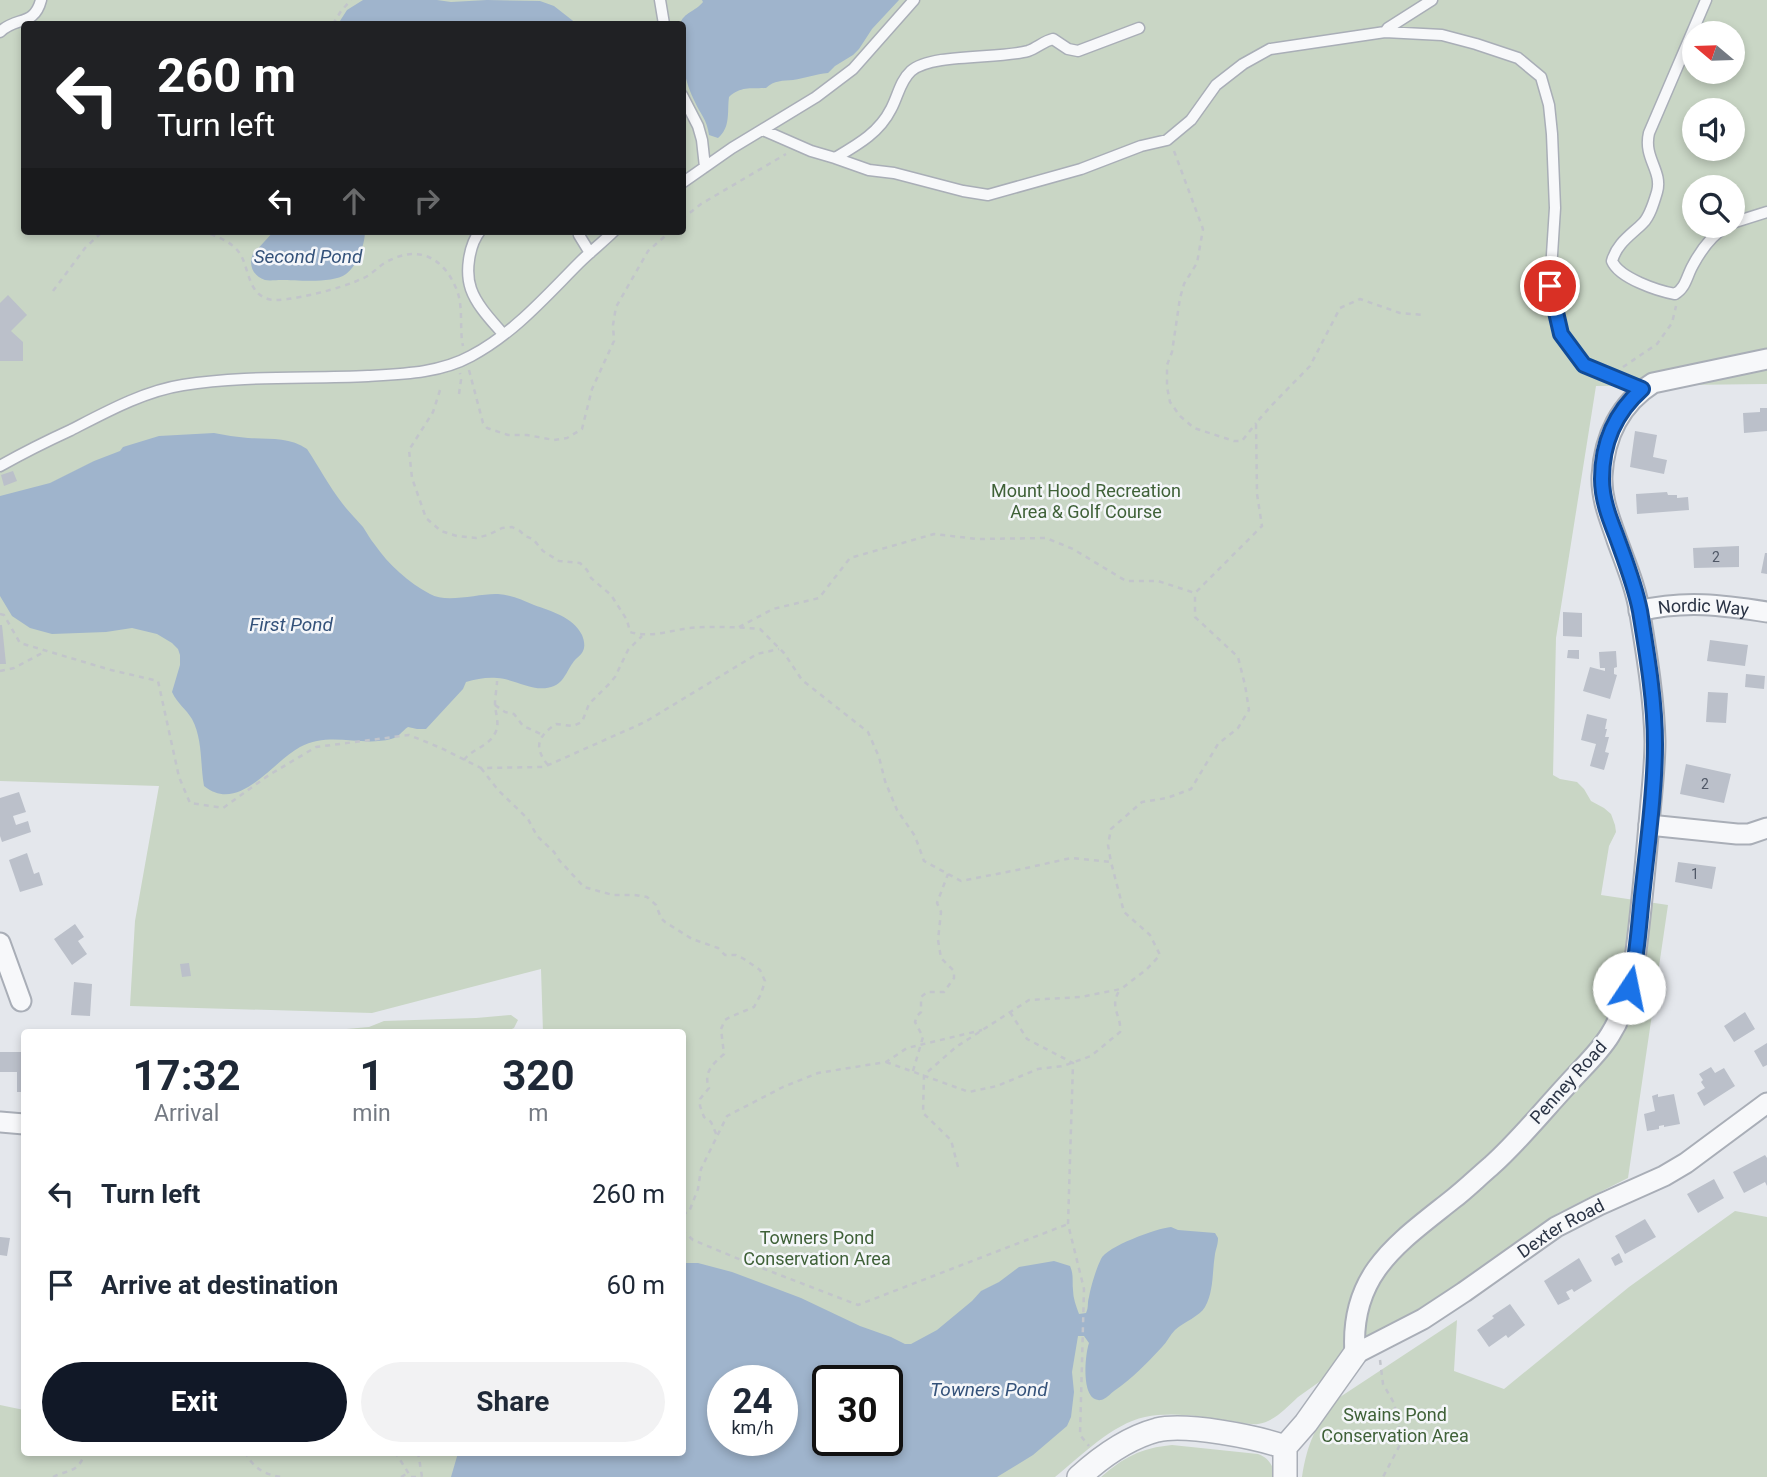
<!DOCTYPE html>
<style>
:root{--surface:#fff;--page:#f2f2f3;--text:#1f2937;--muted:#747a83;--accent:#111827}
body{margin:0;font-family:Roboto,sans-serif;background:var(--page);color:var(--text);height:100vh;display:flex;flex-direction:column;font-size:26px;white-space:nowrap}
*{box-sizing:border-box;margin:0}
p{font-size:23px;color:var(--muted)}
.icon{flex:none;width:38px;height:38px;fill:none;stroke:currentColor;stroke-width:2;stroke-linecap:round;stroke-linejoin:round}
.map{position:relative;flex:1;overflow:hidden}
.details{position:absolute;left:21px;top:1029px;width:665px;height:427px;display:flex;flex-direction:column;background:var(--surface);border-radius:7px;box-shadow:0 4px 10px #0003}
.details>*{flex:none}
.guide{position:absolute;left:21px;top:21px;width:665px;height:214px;border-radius:7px;box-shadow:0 4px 10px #0003;background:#202124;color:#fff;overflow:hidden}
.needle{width:46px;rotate:289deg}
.buttons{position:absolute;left:1682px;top:21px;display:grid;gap:14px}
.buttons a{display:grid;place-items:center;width:63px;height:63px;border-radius:50%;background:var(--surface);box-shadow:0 4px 10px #0003;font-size:35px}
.speed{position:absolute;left:707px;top:1365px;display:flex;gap:14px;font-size:35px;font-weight:700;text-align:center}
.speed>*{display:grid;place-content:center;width:91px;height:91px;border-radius:50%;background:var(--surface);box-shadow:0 4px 10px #0003;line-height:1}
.speed small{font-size:18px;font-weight:400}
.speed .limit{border:4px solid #111;border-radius:10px;background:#fff;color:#111}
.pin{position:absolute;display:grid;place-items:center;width:60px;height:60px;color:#fff;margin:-30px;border:4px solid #fff;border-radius:50%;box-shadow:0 2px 7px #0007}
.me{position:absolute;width:77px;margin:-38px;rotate:11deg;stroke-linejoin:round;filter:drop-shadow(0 0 5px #0008)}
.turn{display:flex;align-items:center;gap:24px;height:147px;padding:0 21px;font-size:32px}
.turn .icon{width:91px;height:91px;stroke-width:2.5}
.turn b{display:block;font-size:49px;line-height:60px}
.lanes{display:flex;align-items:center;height:66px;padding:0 21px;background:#0003;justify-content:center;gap:35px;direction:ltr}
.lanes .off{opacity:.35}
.eta{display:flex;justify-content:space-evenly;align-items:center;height:119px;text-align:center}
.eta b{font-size:42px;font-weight:700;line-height:49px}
.action{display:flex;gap:14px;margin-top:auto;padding:14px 21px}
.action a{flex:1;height:80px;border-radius:42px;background:var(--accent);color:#fff;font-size:28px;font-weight:700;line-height:80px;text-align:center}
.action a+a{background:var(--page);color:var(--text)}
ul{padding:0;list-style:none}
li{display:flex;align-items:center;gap:21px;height:91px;padding:0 21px}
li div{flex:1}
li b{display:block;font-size:26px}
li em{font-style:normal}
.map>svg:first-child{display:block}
.green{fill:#c9d6c5;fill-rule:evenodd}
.water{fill:#9fb4cc;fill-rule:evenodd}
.building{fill:#bbc0ca}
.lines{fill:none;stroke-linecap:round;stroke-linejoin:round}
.service-casing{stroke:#a9aeb7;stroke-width:13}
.minor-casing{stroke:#a9aeb7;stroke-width:23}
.tertiary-casing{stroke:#a9aeb7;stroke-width:26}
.path{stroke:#c2c5cb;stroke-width:2.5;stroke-dasharray:5 5;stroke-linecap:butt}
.service{stroke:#f7f8fa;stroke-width:10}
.minor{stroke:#f7f8fa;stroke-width:19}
.tertiary{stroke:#f7f8fa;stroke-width:23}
.route-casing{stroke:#114b97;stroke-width:18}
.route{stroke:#1a73e8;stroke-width:12}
.labels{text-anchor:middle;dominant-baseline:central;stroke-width:5;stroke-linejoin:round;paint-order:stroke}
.number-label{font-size:14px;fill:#4f5766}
.park-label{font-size:18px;fill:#3f6138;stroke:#f4f6f9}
.street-label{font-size:18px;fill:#2b3445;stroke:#f4f6f9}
.water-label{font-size:19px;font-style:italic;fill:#34527a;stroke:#f4f6f9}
</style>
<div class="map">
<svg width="1767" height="1477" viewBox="0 0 1767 1477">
<rect width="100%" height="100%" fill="#e4e7ec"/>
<path class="green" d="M 0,0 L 1767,0 L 1767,384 L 1596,386 L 1556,638 L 1553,775 L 1560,779 L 1577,782 L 1584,789 L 1591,801 L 1604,808 L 1611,814 L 1615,825 L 1616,832 L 1609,846 L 1601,895 L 1668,905 L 1628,1178 L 1558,1213 L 1298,1397 C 1287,1407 1274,1422 1258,1424 C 1250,1425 1239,1422 1231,1421 C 1203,1417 1173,1411 1145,1417 C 1112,1424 1081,1456 1055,1477 L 0,1477 L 0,1405 L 24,1410 L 24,1452 L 682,1452 L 682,1032 L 543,1032 L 541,969 L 372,1013 L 130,1006 L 135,921 L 159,786 L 0,781 ZM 24,24 L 682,24 L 682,231 L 24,231 ZM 1694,33 L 1732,33 L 1732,72 L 1694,72 ZM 1694,110 L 1732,110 L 1732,149 L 1694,149 ZM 1694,187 L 1732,187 L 1732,226 L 1694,226 ZM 723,1381 L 782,1381 L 782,1440 L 723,1440 ZM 828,1381 L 887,1381 L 887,1440 L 828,1440 Z
M 511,1015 L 518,1020 L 514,1028 L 505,1032 L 313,1032 L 369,1027 L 384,1021 L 476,1018 Z
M 1735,1211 L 1767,1217 L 1767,1477 L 1302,1477 C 1307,1444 1316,1424 1337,1399 L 1457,1320 L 1454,1371 L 1504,1389 L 1629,1287 Z
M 1172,1445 L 1258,1454 C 1269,1458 1274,1466 1274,1477 L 1101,1477 C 1124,1457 1141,1448 1172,1445 Z"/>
<path class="water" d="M 363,0 L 437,0 L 451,2 L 487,0 L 540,1 L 554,6 L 577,24 L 338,24 L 347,10 Z
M 702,0 L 899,0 L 872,29 L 859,49 L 853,55 L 835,66 L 828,73 C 816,74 805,78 793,80 C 783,81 774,80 766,88 C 751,89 741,86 729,97 C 727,112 731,127 718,138 L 709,135 C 707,119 700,114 694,100 C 681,72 682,54 682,24 L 680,24 C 684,12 695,12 703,2 Z
M 274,231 L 365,231 C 365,245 357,266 346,274 C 332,284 298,280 281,280 C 277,280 269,281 265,280 C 253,276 248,265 253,254 Z
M 214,433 C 225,435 236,437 248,438 C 268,439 290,437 307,449 C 319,467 329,486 342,503 C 348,511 356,519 363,527 C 367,533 370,539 375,545 C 388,564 409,583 430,594 C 447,604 479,593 498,594 C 511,595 522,600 534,605 C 551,611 573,617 582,635 C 586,645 585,652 577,658 C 568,666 566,681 554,686 C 535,694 516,679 497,678 C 487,677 476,679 466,682 L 463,689 L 426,729 L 417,729 L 408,727 C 402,731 398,738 391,739 C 360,747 331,731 300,747 C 271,763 239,814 204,786 C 200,764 203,740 192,719 C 186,709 177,703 172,692 L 180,665 L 180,655 L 178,649 L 172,643 L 157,634 L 132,628 L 106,632 L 52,634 L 30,628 L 12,616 L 0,596 L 0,496 L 50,483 L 94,461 L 120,451 L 123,447 L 159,436 Z
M 1171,1227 L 1178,1230 L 1215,1233 L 1218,1238 C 1218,1245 1216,1248 1215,1254 C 1212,1272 1214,1291 1205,1307 C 1200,1316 1184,1322 1175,1330 C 1170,1335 1167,1342 1162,1347 C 1147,1363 1132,1379 1114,1391 C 1110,1394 1106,1399 1101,1400 C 1080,1403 1085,1354 1089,1343 L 1084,1336 L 1078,1336 L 1072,1372 L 1074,1392 L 1071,1417 L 1067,1426 L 1033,1455 L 997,1477 L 451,1477 L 458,1453 L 682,1452 L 683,1263 L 698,1263 L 732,1272 L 801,1298 L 860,1326 L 891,1337 L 905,1344 L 911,1344 L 937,1330 L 972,1301 L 981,1291 L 999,1282 L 1019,1267 L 1054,1261 L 1070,1266 C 1074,1275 1072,1281 1073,1290 C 1073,1298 1076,1306 1079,1314 L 1086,1313 C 1089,1307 1087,1303 1089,1297 C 1091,1286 1096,1269 1101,1259 C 1106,1247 1157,1228 1171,1227 ZM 723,1381 L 782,1381 L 782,1440 L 723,1440 ZM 828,1381 L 887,1381 L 887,1440 L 828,1440 Z"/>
<path class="building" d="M 8,295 L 27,315 L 11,331 L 23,342 L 23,361 L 0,361 L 0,303 Z
M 1760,408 L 1767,408 L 1767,431 L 1744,433 L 1743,413 L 1760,412 Z
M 1635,431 L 1657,435 L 1653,457 L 1667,460 L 1664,474 L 1630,467 Z
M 13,471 L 17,481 L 4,486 L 1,475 Z
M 1667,492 L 1668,495 L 1677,495 L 1677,498 L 1688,497 L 1689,510 L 1637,514 L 1636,494 Z
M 1739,546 L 1739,567 L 1694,568 L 1693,548 Z
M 1765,553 L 1767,553 L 1767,574 L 1761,573 Z
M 1563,612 L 1582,613 L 1582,637 L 1563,636 Z
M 0,625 L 2,625 L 6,664 L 0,664 Z
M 1710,640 L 1748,645 L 1745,666 L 1707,661 Z
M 1568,650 L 1579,650 L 1579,659 L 1567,658 Z
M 1616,651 L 1617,667 L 1614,668 L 1614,674 L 1617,675 L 1610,699 L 1583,691 L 1590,667 L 1605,671 L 1605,668 L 1600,668 L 1599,652 Z
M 1746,674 L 1765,676 L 1764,689 L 1745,687 Z
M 1708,692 L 1728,693 L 1726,723 L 1706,722 Z
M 1587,714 L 1607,719 L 1605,729 L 1607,729 L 1605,737 L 1609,737 L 1605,752 L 1609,753 L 1604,770 L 1590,766 L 1596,744 L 1581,740 Z
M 1686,764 L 1731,774 L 1724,803 L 1680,794 Z
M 19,792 L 26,812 L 13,816 L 16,825 L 28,821 L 31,832 L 2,842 L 0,836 L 0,798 Z
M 27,853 L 34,874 L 39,872 L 43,885 L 20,892 L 9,860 Z
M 1678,862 L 1716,867 L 1712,889 L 1675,882 Z
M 75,924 L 84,937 L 78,941 L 87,954 L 72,965 L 54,939 Z
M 189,963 L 191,976 L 182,977 L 180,964 Z
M 74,982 L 92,984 L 90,1016 L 71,1015 Z
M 1745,1012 L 1755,1029 L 1734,1042 L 1724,1026 Z
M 1767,1043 L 1767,1065 L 1763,1067 L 1754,1051 Z
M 0,1052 L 24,1052 L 24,1092 L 17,1092 L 17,1072 L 0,1072 Z
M 1711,1067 L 1715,1073 L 1724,1068 L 1735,1086 L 1704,1106 L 1697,1093 L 1705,1088 L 1701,1082 L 1703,1080 L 1699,1074 Z
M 1658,1094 L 1658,1097 L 1674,1094 L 1680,1124 L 1664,1127 L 1664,1125 L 1659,1126 L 1659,1129 L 1647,1131 L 1644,1114 L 1655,1111 L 1652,1096 Z
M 1765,1155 L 1767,1158 L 1767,1186 L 1765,1182 L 1744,1193 L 1733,1172 Z
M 1714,1179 L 1724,1198 L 1698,1213 L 1687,1194 Z
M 1645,1219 L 1656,1237 L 1625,1254 L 1615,1236 Z
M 0,1237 L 10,1238 L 7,1256 L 0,1255 Z
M 1619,1253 L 1623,1262 L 1615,1266 L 1611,1258 Z
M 1579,1258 L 1592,1281 L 1574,1292 L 1572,1289 L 1566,1292 L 1570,1299 L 1558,1305 L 1544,1281 Z
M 1510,1304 L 1525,1325 L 1508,1338 L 1506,1335 L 1489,1347 L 1477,1330 L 1494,1318 L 1492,1316 Z"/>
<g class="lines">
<g class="service-casing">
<path id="service" d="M 660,0 L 664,24
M 1706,0 L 1649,133 C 1643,158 1663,171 1657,192 C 1654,202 1650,216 1643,223 C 1631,235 1617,243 1612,261 C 1619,278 1658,291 1675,294 C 1686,288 1687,275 1693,265 C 1701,250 1712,235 1727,226
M 0,32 C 16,16 34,27 41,0
M 1385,32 L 1388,28 L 1432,0
M 682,95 L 698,126 L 702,140 L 705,167
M 763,130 L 811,151 L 835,158 C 857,145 879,133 891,109 C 898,96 900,81 911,71 C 931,53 1001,59 1028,51 C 1037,48 1044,41 1053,39 L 1068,49 L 1078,51 L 1139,28
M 835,158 L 869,170 L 894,173 L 963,191 L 988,195 L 1081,169 L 1141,146 L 1167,140 L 1191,120 L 1216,85 L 1243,64 L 1270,49 L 1385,32 L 1442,35 L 1476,44 L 1518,58 L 1541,77 L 1549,105 L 1552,134 L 1555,208 L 1550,286 L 1561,334 L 1584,365 L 1642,389
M 682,183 L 732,148 L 816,97 L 853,69 L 914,0
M 1732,223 L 1767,212
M 480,231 C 469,245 465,272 471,289 C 477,306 492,321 503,334
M 578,231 L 579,235 L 590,253
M 0,466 C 23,453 47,441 71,430 C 106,412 144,391 183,385 C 244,375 307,379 368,376 C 403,374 440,373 471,356 C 513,334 546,296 579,263 C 590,252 603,242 614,231"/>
</g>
<g class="minor-casing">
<g id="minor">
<path id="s1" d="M 1767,359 L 1653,383 C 1620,404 1604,437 1602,476 C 1601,499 1610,519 1617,540 C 1626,565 1636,588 1640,614 C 1647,656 1654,699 1655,741 C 1655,765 1652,789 1650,813 C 1646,859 1642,905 1636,951 C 1632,979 1626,1010 1610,1035 C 1599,1053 1581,1069 1567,1085 C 1542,1112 1518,1142 1491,1166 C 1478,1177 1466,1189 1453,1199 C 1398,1243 1349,1274 1355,1354 L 1423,1319 L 1464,1292 L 1556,1227 L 1599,1205 L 1664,1176 L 1686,1163 L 1767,1103"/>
<path id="s2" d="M 1639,611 C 1684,600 1723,605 1767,612"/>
<path d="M 1649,825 L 1737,834 L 1749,834 L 1767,828"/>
<path d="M 0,943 L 21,1001"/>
<path d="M 0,1122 L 24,1124"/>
</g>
</g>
<g class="tertiary-casing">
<path id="tertiary" d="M 1285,1447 L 1285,1477
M 1079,1477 C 1101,1457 1127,1438 1157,1430 C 1186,1423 1256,1437 1285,1447 L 1306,1423 L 1355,1354"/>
</g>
<path class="path" d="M 333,24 L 341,11 L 351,0
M 1174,151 L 1203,229 L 1197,263 L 1184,284 L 1180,298 L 1172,352 L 1167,365 L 1167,387 L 1170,402 L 1180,416 L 1194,428 L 1234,441 L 1242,441 L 1256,423
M 682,219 L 701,204 L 786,154
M 130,231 L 138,231
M 201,231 C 214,235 229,240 238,251 C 250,266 246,292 268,299 C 284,304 346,287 361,279 C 370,276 376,269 383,264 C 415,244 442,255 456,288 C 464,306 459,328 463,346
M 53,291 L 85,248 L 103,231
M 1623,367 L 1657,344 L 1672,323 L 1676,306
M 469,370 L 483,423 L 487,428 L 508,435 L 527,435 L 554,440 L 567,438 L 582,429 L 592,389 L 614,341 L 613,325 L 616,307 L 648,251 L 671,231
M 440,390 L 433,412 L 409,450 L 412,478 L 426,518 L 441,531 L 457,536 L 476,538 L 488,535 L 502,528 L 512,527 L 520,531 L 525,536 L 533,539 L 543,551 L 559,561 L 580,563 L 587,570 L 591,578 L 611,595 L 627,620 L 630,632 C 650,638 669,631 689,628 C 713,626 737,627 760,629 L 784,653 L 802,680 L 868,732 L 879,757 L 885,781 L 897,810 L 915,836 L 924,861 L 961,881 L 1022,869 L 1071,858 L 1111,862 L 1108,845 L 1111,829 L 1142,802 L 1167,798 L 1191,789 L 1218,744 L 1238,728 L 1249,710 L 1245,685 L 1238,657 L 1195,617 L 1195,593
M 459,394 L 461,380 L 460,373
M 0,614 L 4,615 L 20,643 L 111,670 L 158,681 L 179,777 L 190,803 L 223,808 L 269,775 L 316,747 L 409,735 L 441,748 L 481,768 L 544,767 L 645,722 L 757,654 L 779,649
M 739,627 L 773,609 L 819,598 L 850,558 L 934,534 L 977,539 L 1046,538 L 1073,549 L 1126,581 L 1158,581 L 1195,593 L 1262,526 L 1257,494 L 1256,423 L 1270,407 L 1310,366 L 1340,308 L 1360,299 L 1400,313 L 1424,315
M 0,671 L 14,668 L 46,651
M 495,705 L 505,712 L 514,714 L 523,726 L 541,734
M 464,760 C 472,749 487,747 494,735 C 501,725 495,714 495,703 C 495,696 497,688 497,681
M 548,765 C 533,747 538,736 556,724 L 573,726 L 582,722 L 589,704 L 609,684 L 615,677 L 628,650 L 642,636
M 481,768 L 498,790 L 528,819 L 537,836 L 554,852 L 559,860 L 584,887 L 613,895 L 634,895 L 647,897 L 656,905 L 661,918 L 665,922 L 692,939 L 718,948 L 725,955 L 736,955 L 744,959 L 760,970 L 765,981 L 761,994 L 754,1007 L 730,1017 L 725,1020 L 721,1029 L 724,1054 C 713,1064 703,1072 709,1088 L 700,1099 L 700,1106 L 704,1117 L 711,1122 L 717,1136
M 1010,1012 L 1027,1039 L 1073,1063 L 1068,1224 L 1084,1289 L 1080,1435 L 1089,1446
M 886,1062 L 969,1092 L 997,1086 L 1038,1069 L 1063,1066 L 1091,1056 L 1120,1032 C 1122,1016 1109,1008 1119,991
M 913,1071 L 923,1037 L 915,1022 L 917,1016 L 921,1012 L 921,997 L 927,992 L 944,992 L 954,978 L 954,971 L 941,958 L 938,940 L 941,912 L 937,903 L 948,874
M 958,1167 L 951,1140 L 923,1113 L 924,1075 L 956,1047 L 1029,1000 L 1081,997 L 1121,989 L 1147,969 L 1160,955 L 1150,935 L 1124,912 L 1111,862
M 682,1214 L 689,1212 L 698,1189 L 701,1169 L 727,1116 L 783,1087 L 818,1073 L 886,1062 L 907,1048 L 982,1030
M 682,1230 L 693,1240 L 746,1262 L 858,1305 L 1068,1224
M 1380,1360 L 1383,1384 L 1394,1403 L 1402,1441 L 1383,1477
M 245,1452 C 253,1468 265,1475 282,1477
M 395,1452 L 411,1477
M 418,1452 L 422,1477
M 53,1477 C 69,1469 79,1473 85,1452
M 401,1477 L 408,1473
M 411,1477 L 420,1477"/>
<use href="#service" class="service"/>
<use href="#minor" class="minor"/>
<use href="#tertiary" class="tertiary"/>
</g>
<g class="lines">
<g class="route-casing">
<path id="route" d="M 1550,286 L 1561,334 L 1584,365 L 1642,389 C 1616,412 1602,443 1602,479 C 1602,499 1609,517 1616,535 C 1625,560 1635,585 1640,611 C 1647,654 1655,700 1655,744 C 1655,791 1648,840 1643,887 C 1639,921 1638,955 1629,988"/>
</g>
<use href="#route" class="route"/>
</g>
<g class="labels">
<g class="number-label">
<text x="1716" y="557">2</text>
<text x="1705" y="784">2</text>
<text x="1695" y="874">1</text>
</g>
<g class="park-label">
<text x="1086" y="490">Mount Hood Recreation<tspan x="1086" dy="21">Area &amp; Golf Course</tspan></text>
<text x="817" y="1237">Towners Pond<tspan x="817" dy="21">Conservation Area</tspan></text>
<text x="1395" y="1414">Swains Pond<tspan x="1395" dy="21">Conservation Area</tspan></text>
</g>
<g class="street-label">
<text stroke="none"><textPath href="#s2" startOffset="65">Nordic Way</textPath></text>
<text transform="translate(1568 1082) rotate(-48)">Penney Road</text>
<text stroke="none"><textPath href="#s1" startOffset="1461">Dexter Road</textPath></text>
</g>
<g class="water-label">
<text x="308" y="256">Second Pond</text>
<text x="291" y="624">First Pond</text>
<text x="989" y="1389">Towners Pond</text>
</g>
</g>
</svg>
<div class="buttons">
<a><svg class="needle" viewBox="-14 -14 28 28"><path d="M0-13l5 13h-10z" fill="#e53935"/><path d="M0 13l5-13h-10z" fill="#747a83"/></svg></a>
<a><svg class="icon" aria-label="sound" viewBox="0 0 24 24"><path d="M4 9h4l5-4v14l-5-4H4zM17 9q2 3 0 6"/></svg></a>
<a><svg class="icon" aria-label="search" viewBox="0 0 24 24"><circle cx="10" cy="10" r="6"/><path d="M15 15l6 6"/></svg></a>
</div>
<div class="speed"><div>24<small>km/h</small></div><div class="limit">30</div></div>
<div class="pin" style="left:1550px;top:286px;background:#d93025"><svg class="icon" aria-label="arrive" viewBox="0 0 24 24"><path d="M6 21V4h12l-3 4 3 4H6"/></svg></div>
<svg class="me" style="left:1629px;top:988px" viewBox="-20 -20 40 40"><circle r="19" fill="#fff"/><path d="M0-13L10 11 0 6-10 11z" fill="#1a73e8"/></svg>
<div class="guide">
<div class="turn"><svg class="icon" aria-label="left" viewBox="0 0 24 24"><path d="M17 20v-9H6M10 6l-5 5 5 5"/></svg><div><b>260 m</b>Turn left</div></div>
<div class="lanes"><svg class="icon" aria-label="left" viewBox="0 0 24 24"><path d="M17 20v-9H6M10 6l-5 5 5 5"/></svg><svg class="icon off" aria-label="ahead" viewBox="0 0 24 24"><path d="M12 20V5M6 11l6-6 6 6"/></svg><svg class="icon off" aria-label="right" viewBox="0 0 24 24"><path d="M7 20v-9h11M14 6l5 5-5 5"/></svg></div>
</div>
<section class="details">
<div class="eta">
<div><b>17:32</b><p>Arrival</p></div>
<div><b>1</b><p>min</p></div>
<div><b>320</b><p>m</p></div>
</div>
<ul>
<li><svg class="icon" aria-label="left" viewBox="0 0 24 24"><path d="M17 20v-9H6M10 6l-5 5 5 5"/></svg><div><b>Turn left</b></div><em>260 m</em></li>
<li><svg class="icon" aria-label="arrive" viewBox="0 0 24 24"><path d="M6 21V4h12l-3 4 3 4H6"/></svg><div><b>Arrive at destination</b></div><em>60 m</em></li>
</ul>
<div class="action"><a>Exit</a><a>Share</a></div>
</section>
</div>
